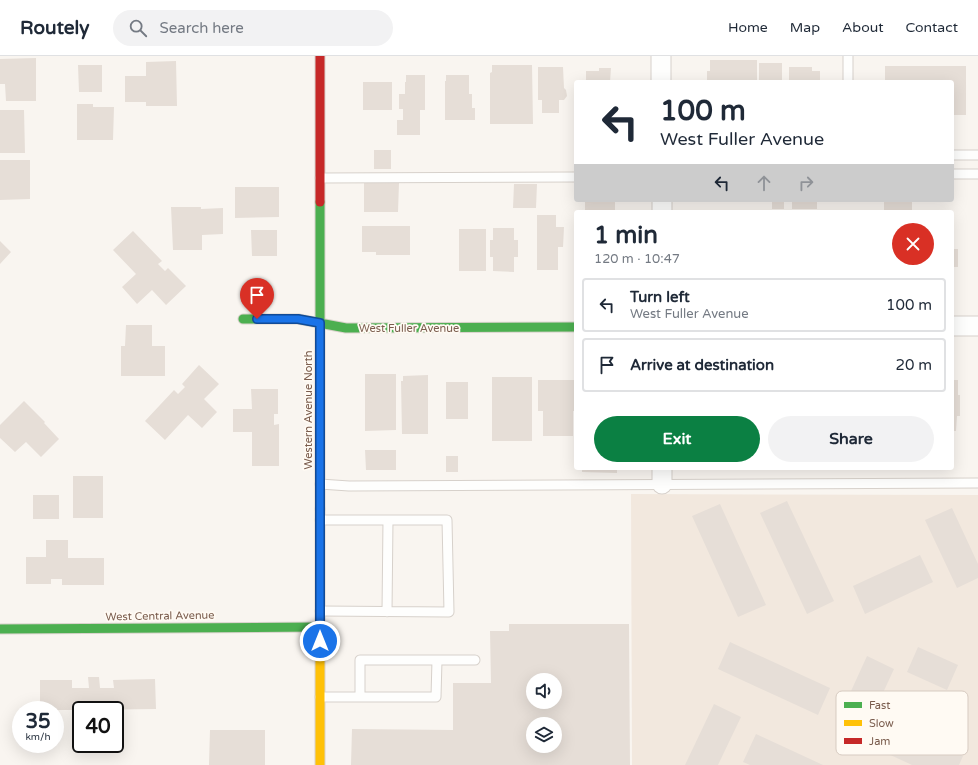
<!DOCTYPE html>
<meta charset="utf-8">
<style>
:root{--surface:#fff;--page:#f2f2f3;--text:#1f2937;--muted:#747a83;--line:#e0e1e3;--accent:#0b8043}
body{margin:0;font-family:"Varela Round",sans-serif;background:var(--page);color:var(--text);height:100vh;display:flex;flex-direction:column;font-size:15px;white-space:nowrap}
*{box-sizing:border-box;margin:0}
p{font-size:13px;color:var(--muted)}
.icon{flex:none;width:22px;height:22px;fill:none;stroke:currentColor;stroke-width:2;stroke-linecap:round;stroke-linejoin:round}
.map{position:relative;flex:1;overflow:hidden}
.panel{position:absolute;left:574px;top:154px;width:380px;height:260px;display:flex;flex-direction:column;background:var(--surface);border-radius:4px;box-shadow:0 4px 16px #0002}
.panel>*{flex:none}
.banner{position:absolute;left:574px;top:24px;width:380px;height:122px;border-radius:4px;box-shadow:0 4px 16px #0002;background:#fff;color:var(--text);overflow:hidden}
.buttons{position:absolute;left:526px;top:617px;display:grid;gap:8px}
.buttons a{display:grid;place-items:center;width:36px;height:36px;border-radius:50%;background:var(--surface);box-shadow:0 4px 16px #0002;font-size:20px}
.speed{position:absolute;left:12px;top:645px;display:flex;gap:8px;font-size:20px;font-weight:700;text-align:center}
.speed>*{display:grid;place-content:center;width:52px;height:52px;border-radius:50%;background:var(--surface);box-shadow:0 4px 16px #0002;line-height:1}
.speed small{font-size:10px;font-weight:400}
.speed .limit{border:2px solid #111;border-radius:6px;background:#fff;color:#111}
.pin{position:absolute;display:grid;place-items:center;width:34px;height:34px;color:#fff;margin:-41px -17px;border-radius:50% 50% 50% 0;rotate:-45deg;box-shadow:0 0 4px #0007}
.pin .icon{rotate:45deg}
.me{position:absolute;width:44px;margin:-22px;rotate:0deg;stroke-linejoin:round;filter:drop-shadow(0 0 3px #0008)}
.turn{display:flex;align-items:center;gap:14px;height:84px;padding:0 20px;font-size:18px}
.turn .icon{width:52px;height:52px;stroke-width:2.5}
.turn b{display:block;font-size:28px;line-height:34px}
.lanes{display:flex;align-items:center;height:38px;padding:0 20px;background:#0003;justify-content:center;gap:20px;direction:ltr}
.lanes .off{opacity:.35}
.round{display:grid;place-items:center;flex:none;width:42px;height:42px;border-radius:21px;background:var(--page)}
.headline{display:flex;align-items:center;justify-content:space-between;height:68px;padding:0 20px}
h1{font-size:24px;font-weight:700;line-height:30px}
.button{display:flex;gap:8px;margin-top:auto;padding:8px 20px}
.button a{flex:1;height:46px;border-radius:24px;background:var(--accent);color:#fff;font-size:16px;font-weight:700;line-height:46px;text-align:center}
.button a+a{background:var(--page);color:var(--text)}
ul{padding:0;list-style:none}
li{display:flex;align-items:center;gap:12px;height:54px;margin:0 8px 6px;padding:0 12px;border:2px solid var(--line);border-radius:4px}
li div{flex:1}
li b{display:block;font-size:15px}
li em{font-style:normal}
header{display:flex;align-items:center;gap:24px;box-sizing:border-box;height:56px;padding:0 20px;background:var(--surface);border-bottom:1px solid var(--line)}
header strong{font-size:19px}
nav{display:flex;gap:22px;margin-inline-start:auto;font-size:14px}
.search{width:280px;height:36px;background:var(--page);display:flex;align-items:center;gap:10px;box-sizing:border-box;padding:0 14px;border-radius:22px;color:var(--muted);font-size:15px}
.map>svg:first-child{display:block}
.residential{fill:#f2e8de}
.building{fill:#e6ded7;fill-rule:evenodd}
.lines{fill:none;stroke-linecap:round;stroke-linejoin:round}
.lane-casing{stroke:#d7d1cb;stroke-width:11}
.street-casing{stroke:#d7d1cb;stroke-width:21}
.fast-casing{stroke:#d9d2cb;stroke-width:11}
.slow-casing{stroke:#d9d2cb;stroke-width:11}
.jam-casing{stroke:#d9d2cb;stroke-width:11}
.lane{stroke:#fefefd;stroke-width:9}
.street{stroke:#fefefd;stroke-width:19}
.fast{stroke:#4caf50;stroke-width:9}
.slow{stroke:#ffc107;stroke-width:9}
.jam{stroke:#c62828;stroke-width:9}
.route-casing{stroke:#114b97;stroke-width:10}
.route{stroke:#1a73e8;stroke-width:7}
.labels{text-anchor:middle;dominant-baseline:central;stroke-width:3.5;stroke-linejoin:round;paint-order:stroke}
.street-label{font-size:11px;fill:#7a5c4d;stroke:#fffaf3}
.key{fill:#fffaf3;stroke:#d7cbc1;stroke-width:1}
.key-label{font-size:11px;fill:#7a5c4d}
</style>
<header>
<strong>Routely</strong>
<div class="search"><svg class="icon" aria-label="search" viewBox="0 0 24 24"><circle cx="10" cy="10" r="6"/><path d="M15 15l6 6"/></svg>Search here</div>
<nav><a>Home</a><a>Map</a><a>About</a><a>Contact</a></nav>
</header>
<div class="map">
<svg width="978" height="709" viewBox="0 0 978 709">
<rect width="100%" height="100%" fill="#f9f5f0"/>
<path class="residential" d="M 631,438 L 978,439 L 978,709 L 632,709 Z"/>
<path class="building" d="M 36,2 L 36,45 L 6,45 L 5,28 L 0,28 L 0,3 Z
M 710,4 L 757,4 L 757,26 L 707,26 L 707,15 L 710,15 Z
M 176,5 L 177,50 L 146,50 L 146,46 L 125,46 L 125,20 L 146,20 L 146,6 Z
M 759,7 L 782,7 L 782,26 L 759,26 Z
M 78,9 L 102,9 L 102,36 L 79,36 Z
M 492,9 L 532,9 L 533,68 L 490,68 L 490,17 L 492,16 Z
M 885,10 L 966,10 L 966,59 L 952,59 L 952,26 L 885,26 Z
M 538,11 L 563,11 L 564,32 L 566,34 L 567,40 L 564,44 L 559,44 L 559,57 L 542,57 L 542,44 L 538,44 Z
M 789,11 L 812,11 L 812,15 L 820,15 L 820,26 L 789,26 Z
M 599,12 L 611,12 L 610,26 L 586,26 L 586,15 L 599,15 Z
M 406,19 L 425,19 L 425,54 L 420,54 L 420,79 L 397,79 L 397,64 L 403,64 L 403,53 L 399,53 L 399,38 L 405,38 L 405,26 L 406,26 Z
M 446,19 L 469,19 L 469,38 L 472,38 L 472,52 L 475,52 L 475,64 L 445,64 L 445,25 L 446,25 Z
M 363,26 L 392,26 L 392,54 L 363,54 Z
M 77,48 L 93,48 L 93,51 L 114,51 L 113,84 L 77,84 Z
M 0,54 L 24,54 L 25,97 L 0,97 Z
M 374,94 L 391,94 L 391,113 L 374,113 Z
M 0,104 L 30,104 L 30,143 L 0,144 Z
M 364,127 L 399,127 L 398,156 L 364,156 Z
M 514,128 L 537,128 L 536,152 L 513,152 Z
M 235,131 L 279,131 L 279,161 L 235,162 Z
M 585,144 L 615,144 L 615,156 L 585,156 Z
M 772,144 L 784,144 L 784,153 L 772,153 Z
M 792,144 L 817,144 L 817,153 L 792,153 Z
M 884,144 L 912,144 L 912,156 L 884,156 Z
M 171,151 L 201,151 L 201,153 L 223,152 L 223,178 L 202,179 L 202,194 L 173,194 Z
M 537,159 L 556,159 L 556,171 L 564,171 L 563,191 L 558,191 L 558,214 L 537,214 Z
M 362,170 L 410,170 L 410,199 L 376,199 L 376,196 L 362,196 Z
M 493,172 L 514,172 L 514,184 L 518,184 L 518,201 L 514,201 L 514,216 L 493,215 L 493,201 L 490,201 L 490,184 L 493,184 Z
M 459,173 L 486,173 L 486,215 L 459,215 Z
M 251,174 L 277,174 L 277,200 L 252,200 Z
M 133,175 L 162,205 L 158,208 L 165,215 L 168,212 L 186,230 L 166,249 L 152,234 L 137,248 L 122,231 L 136,218 L 113,194 Z
M 952,179 L 954,179 L 954,193 L 958,193 L 958,211 L 954,211 L 954,225 L 952,225 Z
M 0,185 L 11,196 L 0,208 Z
M 126,269 L 152,269 L 152,290 L 165,290 L 165,320 L 121,320 L 121,290 L 125,290 Z
M 199,309 L 219,328 L 204,343 L 217,356 L 202,372 L 188,359 L 165,384 L 145,365 L 174,334 L 178,338 L 185,331 L 182,328 Z
M 365,318 L 396,318 L 396,374 L 365,375 Z
M 428,319 L 428,378 L 402,378 L 401,325 L 403,325 L 403,320 Z
M 492,321 L 532,321 L 532,385 L 492,385 Z
M 538,324 L 576,324 L 576,355 L 573,355 L 573,380 L 543,380 L 543,355 L 538,355 Z
M 952,324 L 958,324 L 958,339 L 960,339 L 960,360 L 957,360 L 956,375 L 952,375 Z
M 446,326 L 468,326 L 468,363 L 446,363 Z
M 251,333 L 278,333 L 278,358 L 274,358 L 274,369 L 279,368 L 279,410 L 252,410 L 252,376 L 233,376 L 233,353 L 252,353 Z
M 24,345 L 45,366 L 44,367 L 59,383 L 41,401 L 26,386 L 15,396 L 0,382 L 0,369 Z
M 365,394 L 396,394 L 396,414 L 366,414 Z
M 446,400 L 458,400 L 458,416 L 446,416 Z
M 582,412 L 617,412 L 617,417 L 582,416 Z
M 906,412 L 923,412 L 923,414 L 906,414 Z
M 73,420 L 103,420 L 103,462 L 73,462 Z
M 33,439 L 59,439 L 59,463 L 33,463 Z
M 787,445 L 834,545 L 807,558 L 760,457 Z
M 720,448 L 766,549 L 738,561 L 692,460 Z
M 952,452 L 978,508 L 978,522 L 957,532 L 925,464 Z
M 46,484 L 68,484 L 68,502 L 104,502 L 104,529 L 62,529 L 62,523 L 51,523 L 51,528 L 26,528 L 26,501 L 46,501 Z
M 920,499 L 933,526 L 865,558 L 853,530 Z
M 509,568 L 629,568 L 630,709 L 351,709 L 352,673 L 453,674 L 453,627 L 491,627 L 490,575 L 509,575 ZM 533,624 L 555,624 L 555,646 L 533,646 ZM 533,668 L 555,668 L 555,690 L 533,690 Z
M 730,586 L 830,632 L 818,659 L 718,613 Z
M 918,591 L 958,609 L 947,634 L 907,616 Z
M 867,600 L 894,613 L 863,680 L 836,668 Z
M 88,621 L 99,621 L 100,632 L 114,632 L 113,624 L 155,623 L 156,653 L 81,654 L 81,664 L 73,664 L 73,654 L 40,654 L 40,624 L 72,624 L 72,632 L 89,632 Z
M 714,648 L 741,661 L 718,709 L 685,709 Z
M 897,669 L 963,700 L 959,709 L 912,709 L 884,696 Z
M 210,674 L 265,674 L 265,709 L 209,709 Z
M 756,678 L 823,709 L 750,709 L 743,706 Z"/>
<g class="lines">
<g class="lane-casing">
<path id="lane" d="M 848,26 L 848,0
M 952,99 L 978,99
M 952,118 L 978,118
M 320,122 L 576,121
M 320,428 L 349,430 L 978,427
M 320,464 L 447,464 L 449,556 L 320,555
M 387,556 L 388,464
M 320,641 L 436,641 L 437,604
M 360,641 L 360,604 L 475,604"/>
</g>
<g class="street-casing">
<path id="street" d="M 661,0 L 661,26
M 662,144 L 662,156
M 952,270 L 978,270
M 662,412 L 662,428"/>
</g>
<g class="fast-casing">
<path id="fast" d="M 320,146 L 320,453
M 243,263 L 298,263 L 346,272 L 576,271
M 0,573 L 320,571"/>
</g>
<g class="slow-casing">
<path id="slow" d="M 320,453 L 320,709"/>
</g>
<g class="jam-casing">
<path id="jam" d="M 320,0 L 320,146"/>
</g>
<use href="#lane" class="lane"/>
<use href="#street" class="street"/>
<use href="#fast" class="fast"/>
<use href="#slow" class="slow"/>
<use href="#jam" class="jam"/>
</g>
<g class="lines">
<g class="route-casing">
<path id="route" d="M 257,263 L 298,263 L 320,267 L 320,585"/>
</g>
<use href="#route" class="route"/>
</g>
<g class="labels">
<g class="street-label">
<text x="409" y="272">West Fuller Avenue</text>
<text transform="translate(308 354) rotate(-90)">Western Avenue North</text>
<text transform="translate(160 560) rotate(-1)">West Central Avenue</text>
</g>
</g>
<rect x="836" y="635" width="132" height="64" rx="6" class="key"/>
<rect x="844" y="646" width="18" height="6" fill="#4caf50"/>
<rect x="844" y="664" width="18" height="6" fill="#ffc107"/>
<rect x="844" y="682" width="18" height="6" fill="#c62828"/>
<g class="key-label">
<text x="869" y="653">Fast</text>
<text x="869" y="671">Slow</text>
<text x="869" y="689">Jam</text>
</g>
</svg>
<div class="buttons">
<a><svg class="icon" aria-label="sound" viewBox="0 0 24 24"><path d="M4 9h4l5-4v14l-5-4H4zM17 9q2 3 0 6"/></svg></a>
<a><svg class="icon" aria-label="layers" viewBox="0 0 24 24"><path d="M12 4l9 5-9 5-9-5zM3 14l9 5 9-5"/></svg></a>
</div>
<div class="speed"><div>35<small>km/h</small></div><div class="limit">40</div></div>
<div class="pin" style="left:257px;top:263px;background:#d93025"><svg class="icon" aria-label="arrive" viewBox="0 0 24 24"><path d="M6 21V4h12l-3 4 3 4H6"/></svg></div>
<svg class="me" style="left:320px;top:585px" viewBox="-20 -20 40 40"><circle r="17" fill="#1a73e8" stroke="#fff" stroke-width="3"/><path d="M0-11L8 9 0 5-8 9z" fill="#fff"/></svg>
<div class="banner">
<div class="turn"><svg class="icon" aria-label="left" viewBox="0 0 24 24"><path d="M17 20v-9H6M10 6l-5 5 5 5"/></svg><div><b>100 m</b>West Fuller Avenue</div></div>
<div class="lanes"><svg class="icon" aria-label="left" viewBox="0 0 24 24"><path d="M17 20v-9H6M10 6l-5 5 5 5"/></svg><svg class="icon off" aria-label="ahead" viewBox="0 0 24 24"><path d="M12 20V5M6 11l6-6 6 6"/></svg><svg class="icon off" aria-label="right" viewBox="0 0 24 24"><path d="M7 20v-9h11M14 6l5 5-5 5"/></svg></div>
</div>
<section class="panel">
<div class="headline"><div><h1>1 min</h1><p>120 m · 10:47</p></div><a class="round" style="background:#d93025;color:#fff"><svg class="icon" aria-label="close" viewBox="0 0 24 24"><path d="M6 6l12 12M18 6L6 18"/></svg></a></div>
<ul>
<li><svg class="icon" aria-label="left" viewBox="0 0 24 24"><path d="M17 20v-9H6M10 6l-5 5 5 5"/></svg><div><b>Turn left</b><p>West Fuller Avenue</p></div><em>100 m</em></li>
<li><svg class="icon" aria-label="arrive" viewBox="0 0 24 24"><path d="M6 21V4h12l-3 4 3 4H6"/></svg><div><b>Arrive at destination</b></div><em>20 m</em></li>
</ul>
<div class="button"><a>Exit</a><a>Share</a></div>
</section>
</div>
